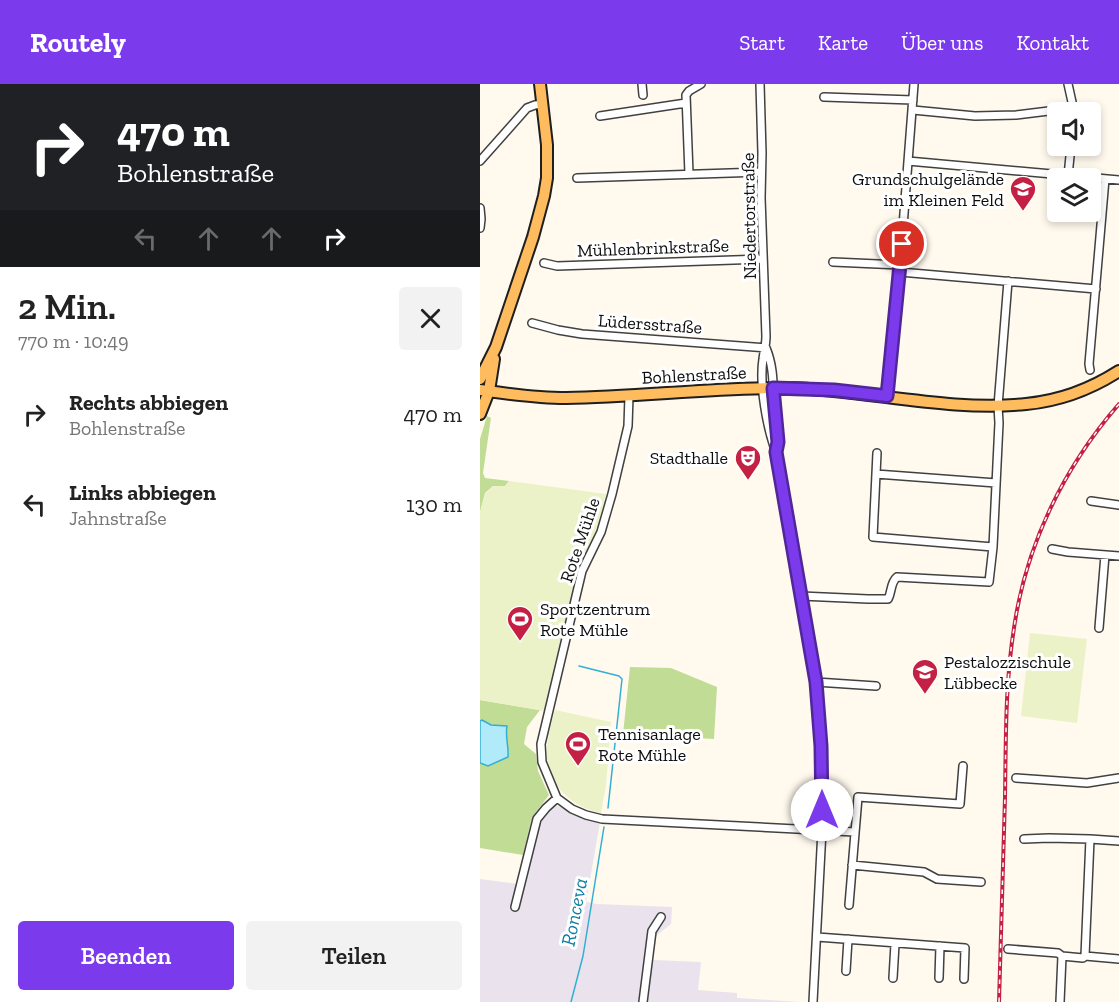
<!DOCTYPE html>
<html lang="de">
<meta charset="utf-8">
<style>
:root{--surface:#fff;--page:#f2f2f2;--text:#222;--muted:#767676;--accent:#7c3aed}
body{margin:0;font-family:"Zilla Slab",serif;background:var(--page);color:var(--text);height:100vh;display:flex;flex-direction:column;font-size:22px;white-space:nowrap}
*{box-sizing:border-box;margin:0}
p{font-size:20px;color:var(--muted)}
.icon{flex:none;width:33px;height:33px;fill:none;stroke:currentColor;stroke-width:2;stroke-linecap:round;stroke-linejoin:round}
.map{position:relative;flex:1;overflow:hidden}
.sheet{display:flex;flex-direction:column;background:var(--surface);width:480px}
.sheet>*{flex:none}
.banner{background:#202124;color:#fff;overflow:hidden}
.tools{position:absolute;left:567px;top:18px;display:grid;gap:12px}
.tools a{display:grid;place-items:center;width:54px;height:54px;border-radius:6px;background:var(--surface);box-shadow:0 3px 9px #0003;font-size:30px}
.pin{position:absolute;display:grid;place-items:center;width:51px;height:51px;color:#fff;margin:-26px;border:3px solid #fff;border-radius:50%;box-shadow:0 2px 6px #0007}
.me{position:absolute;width:66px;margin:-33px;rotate:0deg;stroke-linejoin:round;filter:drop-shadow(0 0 4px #0008)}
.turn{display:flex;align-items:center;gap:21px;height:126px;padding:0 18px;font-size:27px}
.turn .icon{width:78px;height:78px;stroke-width:2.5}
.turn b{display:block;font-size:42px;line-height:51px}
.lanes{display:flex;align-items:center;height:57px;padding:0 18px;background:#0003;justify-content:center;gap:30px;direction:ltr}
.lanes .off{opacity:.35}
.round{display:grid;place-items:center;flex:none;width:63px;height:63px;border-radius:6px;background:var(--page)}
.overview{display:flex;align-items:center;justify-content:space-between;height:102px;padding:0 18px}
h1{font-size:36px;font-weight:600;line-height:45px}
.action{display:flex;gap:12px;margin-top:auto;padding:12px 18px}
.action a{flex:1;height:69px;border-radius:6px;background:var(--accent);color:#fff;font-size:24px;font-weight:600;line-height:69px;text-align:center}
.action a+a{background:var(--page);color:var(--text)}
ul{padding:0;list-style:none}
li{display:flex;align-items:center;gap:18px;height:90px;padding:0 18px}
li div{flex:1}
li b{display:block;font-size:22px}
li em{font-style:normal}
header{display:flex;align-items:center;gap:36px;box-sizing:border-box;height:84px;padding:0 30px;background:var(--accent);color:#fff}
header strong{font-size:28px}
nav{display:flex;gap:33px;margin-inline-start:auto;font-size:21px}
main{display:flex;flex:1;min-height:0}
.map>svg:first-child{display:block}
.industrial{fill:#eae2ed}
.forest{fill:#c1dd95}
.pitch{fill:#ebf2c8}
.water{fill:#b1eaf9;stroke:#34afd3;stroke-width:1.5}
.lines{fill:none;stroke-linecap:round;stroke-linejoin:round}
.stream{stroke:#34afd3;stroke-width:1.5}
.minor-casing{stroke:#414141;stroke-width:10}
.primary-casing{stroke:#1f1f1f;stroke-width:14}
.minor{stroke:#fff;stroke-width:7}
.primary{stroke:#febc5f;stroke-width:10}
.rail-casing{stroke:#c42044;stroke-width:4}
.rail{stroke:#fff;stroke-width:1.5;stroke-dasharray:4.5;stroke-linecap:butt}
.route-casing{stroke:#51269a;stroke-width:15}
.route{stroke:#7c3aed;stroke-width:10}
.labels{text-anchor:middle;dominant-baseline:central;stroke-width:6;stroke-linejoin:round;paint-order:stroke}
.poi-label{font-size:18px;fill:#0e0e0e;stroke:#fff;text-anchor:start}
.street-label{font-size:18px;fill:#0e0e0e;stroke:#fff}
.water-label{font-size:20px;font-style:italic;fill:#117ea5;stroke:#fff}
</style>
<header>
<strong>Routely</strong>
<nav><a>Start</a><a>Karte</a><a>Über uns</a><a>Kontakt</a></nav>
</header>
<main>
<section class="sheet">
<div class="banner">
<div class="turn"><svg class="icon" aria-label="right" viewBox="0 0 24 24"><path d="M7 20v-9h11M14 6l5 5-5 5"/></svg><div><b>470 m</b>Bohlenstraße</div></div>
<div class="lanes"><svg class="icon off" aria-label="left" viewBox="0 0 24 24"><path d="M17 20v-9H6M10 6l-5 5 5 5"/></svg><svg class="icon off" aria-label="ahead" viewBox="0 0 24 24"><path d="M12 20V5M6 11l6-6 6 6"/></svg><svg class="icon off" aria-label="ahead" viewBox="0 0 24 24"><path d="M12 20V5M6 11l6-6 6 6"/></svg><svg class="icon" aria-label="right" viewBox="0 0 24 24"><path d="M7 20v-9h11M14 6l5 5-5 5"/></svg></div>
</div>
<div class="overview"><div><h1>2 Min.</h1><p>770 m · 10:49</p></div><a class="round"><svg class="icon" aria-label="close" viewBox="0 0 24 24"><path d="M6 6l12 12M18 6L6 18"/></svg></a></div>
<ul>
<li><svg class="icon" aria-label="right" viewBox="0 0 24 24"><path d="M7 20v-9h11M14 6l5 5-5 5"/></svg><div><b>Rechts abbiegen</b><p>Bohlenstraße</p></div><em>470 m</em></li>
<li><svg class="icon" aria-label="left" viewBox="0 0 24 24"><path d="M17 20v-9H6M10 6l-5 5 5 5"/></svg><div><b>Links abbiegen</b><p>Jahnstraße</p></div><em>130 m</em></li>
</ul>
<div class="action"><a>Beenden</a><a>Teilen</a></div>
</section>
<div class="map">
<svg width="639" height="918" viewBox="0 0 639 918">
<rect width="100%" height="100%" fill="#fff9ee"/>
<path class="industrial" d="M 76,722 L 83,723 L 98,732 L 120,738 L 106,818 L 117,820 L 192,823 L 191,840 L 177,851 L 174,858 L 173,876 L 221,878 L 218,906 L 257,909 L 257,914 L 320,918 L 0,918 L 0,795 L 44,801 L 57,747 L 61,737 L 69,725 Z"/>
<path class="forest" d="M 7,332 L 11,334 L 3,389 L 5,394 L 29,397 L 25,402 L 13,402 L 5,409 L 0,428 L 0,355 Z
M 150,583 L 191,584 L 237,603 L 234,655 L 143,650 Z
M 0,616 L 60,626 L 47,643 L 44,660 L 56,670 L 58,687 L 69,711 L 56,728 L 51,737 L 43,771 L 0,764 Z"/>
<path class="pitch" d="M 29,397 L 126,410 C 123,424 119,438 114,451 C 107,467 99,482 94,499 L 64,627 L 0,616 L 0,428 L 5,410 L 13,402 L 25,402 Z
M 550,549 L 607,555 L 597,639 L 541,632 Z
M 75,626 L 131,638 L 126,701 L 121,729 C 89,722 64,698 67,663 C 68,650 72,638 75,626 Z"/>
<path class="water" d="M 2,636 L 11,641 L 27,642 C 25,653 29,662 28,673 L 8,682 L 0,679 L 0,637 Z"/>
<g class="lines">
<path class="stream" d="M 99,582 L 139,592 L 142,595 L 128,724
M 91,918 L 103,872 L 124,743"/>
<g class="minor-casing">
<path id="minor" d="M 162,0 L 163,11
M 280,0 L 282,69 L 281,114 L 286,252 C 286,261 284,267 283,275 C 279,301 287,344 296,368 L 336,598 L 341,662 L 342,746 L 333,918
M 588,0 L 594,27
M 344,13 L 433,16
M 433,26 L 495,32 L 536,31 L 593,24
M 120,32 L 206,19
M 0,77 L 47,24 L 55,21 L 63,20
M 428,77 L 639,96
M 209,90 L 206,11 L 209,7 L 221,0
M 588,92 L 591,62
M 97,94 L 281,88
M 0,124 L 1,135 L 0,144
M 353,178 L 420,181
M 64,179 L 77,182 L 283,175
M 420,188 L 616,205
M 52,239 L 78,246 L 102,250 L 286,264
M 286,264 C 294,283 293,302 294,322 C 295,336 298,351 297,365
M 610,286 L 609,280 L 625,95
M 149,312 L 148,342 L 132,410 L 121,448 L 102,487 L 61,660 L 62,678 L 77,714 L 92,725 L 106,731 L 122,735 L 375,748
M 407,312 L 420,181 L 434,0
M 397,369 L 393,453 L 513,463
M 396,390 L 516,399
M 611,417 L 639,421
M 572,465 L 588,468 L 639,472
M 321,512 L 388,515 L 408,515 C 412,508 410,499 417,493 L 509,498 L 513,463 L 519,339 L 518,322 L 528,197
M 619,544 L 625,471
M 336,598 L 396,602
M 536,694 L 607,699 L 639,694
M 544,755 L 569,754 L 610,755
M 372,781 L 444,788 L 457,795 L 501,798
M 369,821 L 378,713 L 480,720 L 483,682
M 35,823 L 57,735 L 66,724 L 77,714
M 337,853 L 485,864 L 484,895
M 528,865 L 578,869 L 582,872 L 603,874 L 605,872 L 639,875
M 605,872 L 610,755 L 639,757
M 366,887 L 368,855
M 413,894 L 415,860
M 459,894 L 460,862
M 163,918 L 172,847 L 181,833
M 580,918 L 582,872"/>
</g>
<g class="primary-casing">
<path id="primary" d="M 0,295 L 16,263 L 53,153 L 64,112 L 67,94 L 67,61 L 60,0
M 0,306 C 28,310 57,314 86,314 C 161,313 235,303 309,304 C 388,306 468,328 546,320 C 579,317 611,305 639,287
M 0,330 L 9,307 L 14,275"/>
</g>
<use href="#minor" class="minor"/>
<use href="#primary" class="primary"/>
<g class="rail-casing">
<path id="rail" d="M 519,918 C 521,850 523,781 525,713 C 526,657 525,600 534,544 C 546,461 584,383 639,320"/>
</g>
<use href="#rail" class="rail"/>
</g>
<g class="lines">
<g class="route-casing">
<path id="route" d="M 342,726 L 341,662 L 336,598 L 296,368 L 298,358 L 293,304 L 354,306 L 407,312 L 422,160"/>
</g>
<use href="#route" class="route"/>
</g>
<defs>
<g id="school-pin" transform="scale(1.35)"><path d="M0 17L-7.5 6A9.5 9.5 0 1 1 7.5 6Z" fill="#c42044" stroke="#fff"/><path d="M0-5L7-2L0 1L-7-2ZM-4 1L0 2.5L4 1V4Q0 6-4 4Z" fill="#fff"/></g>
<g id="theatre-pin" transform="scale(1.35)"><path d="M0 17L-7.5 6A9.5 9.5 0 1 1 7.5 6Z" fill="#c42044" stroke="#fff"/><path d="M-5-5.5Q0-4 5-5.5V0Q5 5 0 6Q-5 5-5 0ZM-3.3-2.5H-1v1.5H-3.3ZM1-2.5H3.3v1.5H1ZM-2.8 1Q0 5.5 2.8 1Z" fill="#fff"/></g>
<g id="stadium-pin" transform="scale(1.35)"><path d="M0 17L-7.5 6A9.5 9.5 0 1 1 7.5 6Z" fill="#c42044" stroke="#fff"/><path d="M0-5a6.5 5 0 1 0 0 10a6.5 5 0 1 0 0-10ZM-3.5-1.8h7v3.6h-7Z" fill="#fff"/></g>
</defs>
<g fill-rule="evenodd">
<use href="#school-pin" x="543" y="105"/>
<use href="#theatre-pin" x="268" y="374"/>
<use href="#stadium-pin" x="40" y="535"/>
<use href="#school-pin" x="445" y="588"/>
<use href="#stadium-pin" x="98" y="660"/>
</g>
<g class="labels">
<g class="poi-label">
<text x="524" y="95" text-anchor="end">Grundschulgelände<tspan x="524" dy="21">im Kleinen Feld</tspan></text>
<text x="248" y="374" text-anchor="end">Stadthalle</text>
<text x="60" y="525">Sportzentrum<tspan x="60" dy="21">Rote Mühle</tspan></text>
<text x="464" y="578">Pestalozzischule<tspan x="464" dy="21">Lübbecke</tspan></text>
<text x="118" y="650">Tennisanlage<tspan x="118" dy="21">Rote Mühle</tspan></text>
</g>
<g class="street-label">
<text transform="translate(269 132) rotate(-91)">Niedertorstraße</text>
<text transform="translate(173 164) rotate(-2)">Mühlenbrinkstraße</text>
<text transform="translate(170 240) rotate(4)">Lüdersstraße</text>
<text transform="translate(214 291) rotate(-3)">Bohlenstraße</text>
<text transform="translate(100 456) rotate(-71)">Rote Mühle</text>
</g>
<g class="water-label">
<text transform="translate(94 828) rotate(-79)">Ronceva</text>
</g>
</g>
</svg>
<div class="tools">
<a><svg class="icon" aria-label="sound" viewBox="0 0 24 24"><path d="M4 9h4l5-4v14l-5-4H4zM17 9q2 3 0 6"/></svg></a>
<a><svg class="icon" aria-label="layers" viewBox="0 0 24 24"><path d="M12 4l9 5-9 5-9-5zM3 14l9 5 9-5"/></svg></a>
</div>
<div class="pin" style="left:422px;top:160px;background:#d93025"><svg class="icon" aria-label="arrive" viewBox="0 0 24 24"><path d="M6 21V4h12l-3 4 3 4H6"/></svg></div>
<svg class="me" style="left:342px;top:726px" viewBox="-20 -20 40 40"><circle r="19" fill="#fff"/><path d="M0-13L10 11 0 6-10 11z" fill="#7c3aed"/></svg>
</div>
</main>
